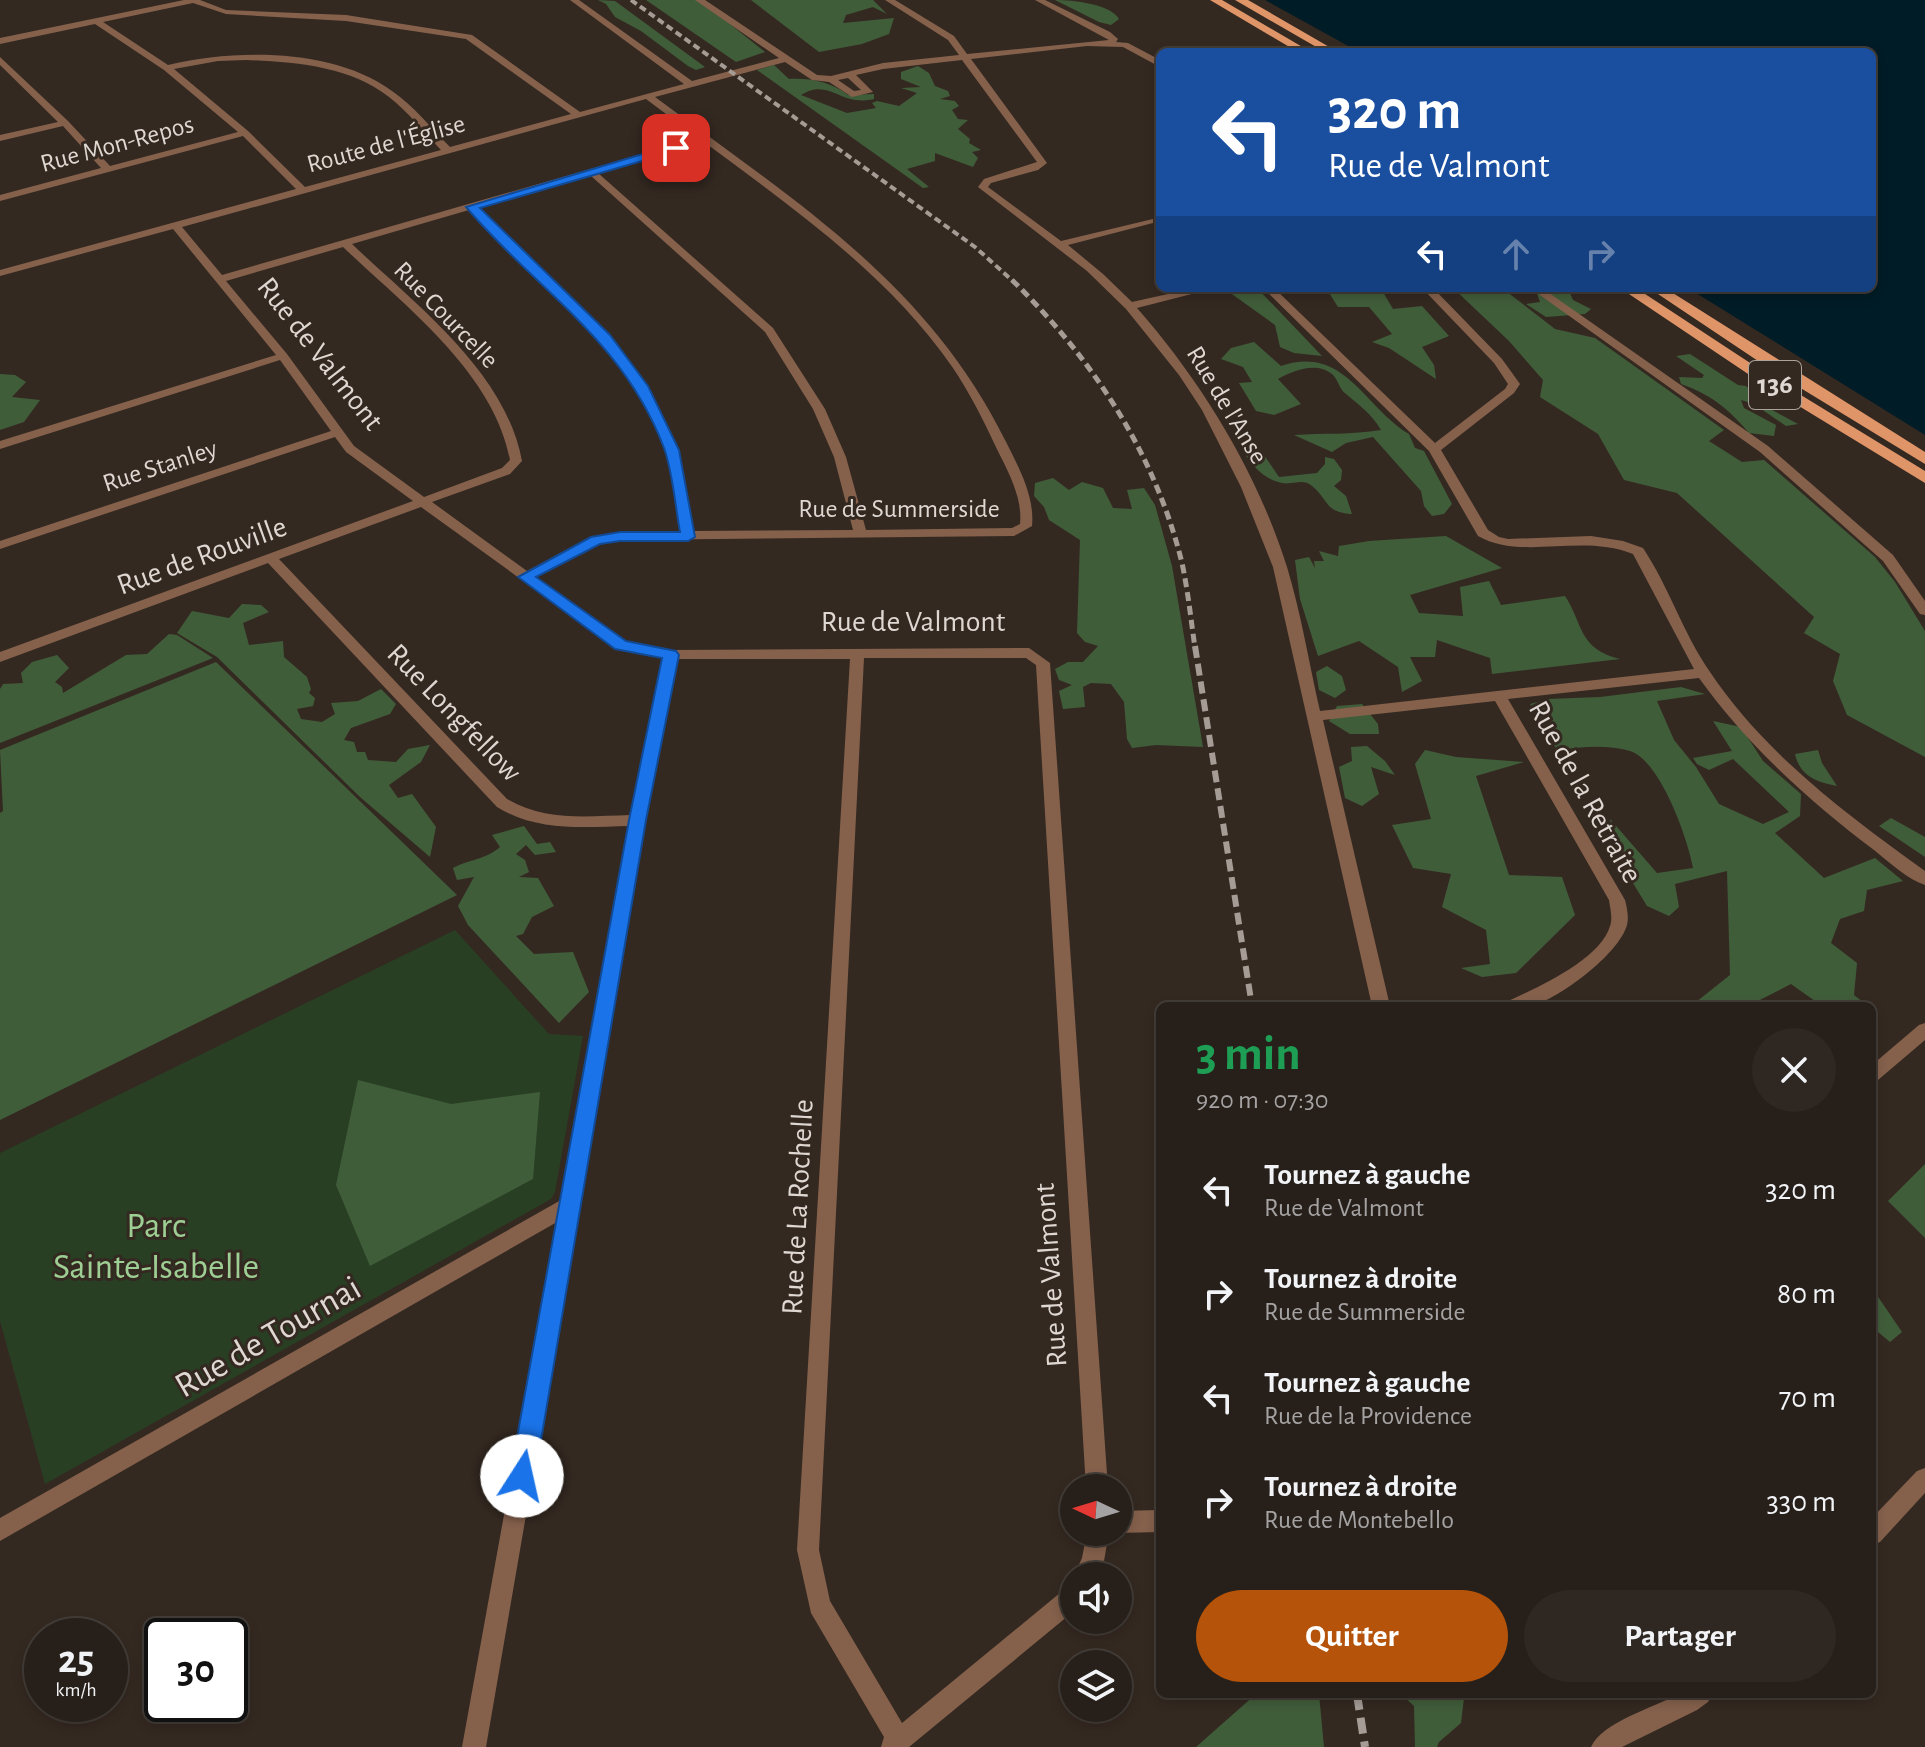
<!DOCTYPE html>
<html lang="fr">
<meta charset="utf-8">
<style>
:root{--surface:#271f19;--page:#2f2722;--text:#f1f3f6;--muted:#a4a2a2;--line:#433d38;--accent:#b45309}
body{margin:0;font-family:"Alegreya Sans",sans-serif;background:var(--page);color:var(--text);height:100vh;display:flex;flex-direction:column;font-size:30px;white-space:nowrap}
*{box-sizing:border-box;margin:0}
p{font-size:26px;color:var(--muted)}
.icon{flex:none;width:44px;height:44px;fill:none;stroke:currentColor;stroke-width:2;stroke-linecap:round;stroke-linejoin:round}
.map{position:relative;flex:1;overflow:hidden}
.sheet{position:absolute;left:1156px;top:1002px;width:720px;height:696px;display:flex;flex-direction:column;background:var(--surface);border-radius:12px;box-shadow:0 4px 12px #0003,0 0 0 2px var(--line)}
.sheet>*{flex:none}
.guide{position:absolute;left:1156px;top:48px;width:720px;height:244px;border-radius:12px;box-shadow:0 4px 12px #0003,0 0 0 2px var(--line);background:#1a4fa0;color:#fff;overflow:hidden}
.needle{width:52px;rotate:274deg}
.fabs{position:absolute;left:1060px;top:1474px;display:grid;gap:16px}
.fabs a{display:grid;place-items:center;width:72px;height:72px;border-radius:50%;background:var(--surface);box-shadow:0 4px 12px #0003,0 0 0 2px var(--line);font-size:40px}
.speed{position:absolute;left:24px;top:1618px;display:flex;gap:16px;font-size:40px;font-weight:700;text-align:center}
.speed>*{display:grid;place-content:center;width:104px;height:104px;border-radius:50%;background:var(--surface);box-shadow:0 4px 12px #0003,0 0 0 2px var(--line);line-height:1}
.speed small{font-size:20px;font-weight:400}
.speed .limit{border:4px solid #111;border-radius:12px;background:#fff;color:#111}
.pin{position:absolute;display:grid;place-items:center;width:68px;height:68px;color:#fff;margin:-34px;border-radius:16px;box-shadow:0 4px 12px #0006}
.me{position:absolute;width:88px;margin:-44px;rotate:10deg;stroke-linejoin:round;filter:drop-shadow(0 0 6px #0008)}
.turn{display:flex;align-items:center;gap:28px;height:168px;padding:0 40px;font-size:36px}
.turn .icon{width:104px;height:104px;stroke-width:2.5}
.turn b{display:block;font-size:56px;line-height:68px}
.lanes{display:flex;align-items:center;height:76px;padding:0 40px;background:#0003;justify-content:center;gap:40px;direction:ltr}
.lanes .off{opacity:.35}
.round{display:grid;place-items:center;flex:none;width:84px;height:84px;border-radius:42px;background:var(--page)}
.head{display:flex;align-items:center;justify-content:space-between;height:136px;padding:0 40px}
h1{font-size:48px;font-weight:600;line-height:60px;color:#1e9e55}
.cta{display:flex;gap:16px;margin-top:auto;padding:16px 40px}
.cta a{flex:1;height:92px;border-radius:48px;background:var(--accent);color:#fff;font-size:32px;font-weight:600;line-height:92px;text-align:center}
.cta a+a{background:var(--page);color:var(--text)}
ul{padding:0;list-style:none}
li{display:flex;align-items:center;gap:24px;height:104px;padding:0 40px}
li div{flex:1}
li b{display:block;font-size:30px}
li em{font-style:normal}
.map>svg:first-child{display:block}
.green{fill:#283f23}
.forest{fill:#405d3a}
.water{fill:#001c26}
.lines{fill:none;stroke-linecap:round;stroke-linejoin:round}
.minor{fill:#85614c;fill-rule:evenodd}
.primary{fill:#df9568;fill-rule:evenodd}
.rail-far3{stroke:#a59c96;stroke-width:4;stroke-dasharray:7 4;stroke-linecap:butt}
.rail-far2{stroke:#a59c96;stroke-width:5;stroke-dasharray:9 5;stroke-linecap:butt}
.rail-far1{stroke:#a59c96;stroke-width:6;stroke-dasharray:12 6;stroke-linecap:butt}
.rail{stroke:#a59c96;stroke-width:8;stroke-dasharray:16 8;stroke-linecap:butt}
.route{fill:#1a73e8;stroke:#114b97;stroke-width:2}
.labels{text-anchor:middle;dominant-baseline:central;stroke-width:6;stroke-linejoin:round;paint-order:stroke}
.far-street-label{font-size:26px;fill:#dfd7d2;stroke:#342921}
.shield{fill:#342921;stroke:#aca39d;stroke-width:2}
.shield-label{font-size:28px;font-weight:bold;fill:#dfd7d2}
.street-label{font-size:30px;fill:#dfd7d2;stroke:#342921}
.near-park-label{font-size:36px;fill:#9dce93;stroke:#342921}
.near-street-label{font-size:36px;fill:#dfd7d2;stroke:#342921}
</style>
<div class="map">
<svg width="1925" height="1747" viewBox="0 0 1925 1747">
<rect width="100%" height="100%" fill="#342921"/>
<path class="green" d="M 455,930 L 549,1034 L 583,1036 L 555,1192 L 551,1199 L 45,1484 L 0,1321 L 0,1153 Z"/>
<path class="forest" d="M 598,0 L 615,1 L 705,67 L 696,70 L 688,66 L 641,31 L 615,17 L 606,4 Z
M 646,0 L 700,0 L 765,52 L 736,62 Z
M 751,0 L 873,0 L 887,14 L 873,7 L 846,15 L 843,23 L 894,18 L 889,34 L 862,44 L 819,52 Z
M 1055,0 C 1073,0 1111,4 1119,19 L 1111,25 L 1099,22 Z
M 774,65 L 789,79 C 811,78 831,82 848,95 L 874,94 L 874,99 C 840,107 829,77 801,95 L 847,113 L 876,108 L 872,103 L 877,101 L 899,106 L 917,93 L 901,88 L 921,87 L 901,79 L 901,72 L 918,66 L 929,73 L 935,86 L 948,91 L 950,96 L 940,99 L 955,101 L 959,106 L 952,110 L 958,119 L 968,120 L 958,129 L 970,139 L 969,143 L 981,150 L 972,152 L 978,158 L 973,167 L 935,153 L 935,161 L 907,169 L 929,187 L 923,188 L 757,70 Z
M 1234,288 L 1257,288 L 1322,356 L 1294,353 L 1280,347 L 1275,325 L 1229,292 Z
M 1326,288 L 1404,288 L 1420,292 L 1383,292 L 1393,309 L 1422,306 L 1449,336 L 1422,347 L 1434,365 L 1436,379 L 1389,348 L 1372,342 L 1392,334 L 1369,307 L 1338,307 Z
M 1453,288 L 1502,288 L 1555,329 L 1595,338 L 1724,430 L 1709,441 L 1742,462 L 1764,460 L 1875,557 L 1895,582 L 1925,631 L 1925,757 L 1847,715 L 1833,681 L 1840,654 L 1804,633 L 1814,617 L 1677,493 L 1624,480 L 1598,434 L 1540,397 L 1543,380 L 1509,341 Z
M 1546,288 L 1570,293 L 1573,300 L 1591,309 L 1585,314 L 1546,317 L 1526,304 L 1540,302 L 1536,291 Z
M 1254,342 L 1281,366 C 1344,344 1364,407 1409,434 L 1415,448 L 1424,451 L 1452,504 L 1444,514 L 1432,516 L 1424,506 L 1421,491 L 1373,437 L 1346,443 L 1332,452 L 1294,435 C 1323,433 1352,435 1381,430 C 1371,413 1360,406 1346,394 C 1339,389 1338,379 1332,374 C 1316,361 1292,371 1278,379 L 1301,404 L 1274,415 L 1256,411 L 1239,383 L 1252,382 L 1243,367 L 1221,359 L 1231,348 Z
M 1690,354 L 1738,385 L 1746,386 L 1762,401 L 1761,404 L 1798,424 L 1786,426 L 1754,404 L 1741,400 L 1744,408 L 1776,425 L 1774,436 L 1749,433 C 1729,409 1710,394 1681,384 L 1679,377 L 1702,378 L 1704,375 L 1676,356 Z
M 0,374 L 15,375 L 26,382 L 12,397 L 40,400 L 24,422 L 0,430 Z
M 1243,451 L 1264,455 L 1279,477 L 1317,473 L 1325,464 L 1325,457 L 1334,459 L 1342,470 L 1341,480 L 1334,486 L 1346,496 L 1352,514 C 1324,512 1330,501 1312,486 C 1303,478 1293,485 1282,483 C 1265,480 1251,465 1243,451 Z
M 1053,478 L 1069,490 L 1082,482 L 1103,488 L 1113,508 L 1132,509 L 1127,490 L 1144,488 L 1155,505 L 1172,566 L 1203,747 L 1156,745 L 1132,748 L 1127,739 L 1124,702 L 1111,684 L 1091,683 L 1083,687 L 1085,707 L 1063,709 L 1059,691 L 1072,685 L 1059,680 L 1055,669 L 1068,662 L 1083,662 L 1098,646 L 1085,642 L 1077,633 L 1080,540 L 1049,520 L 1044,507 L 1034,496 L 1035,483 Z
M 1446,536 L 1502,568 L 1410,595 L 1419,613 L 1463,616 L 1460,587 L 1489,581 L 1501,605 L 1565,596 C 1583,623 1578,649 1620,659 L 1492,674 L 1490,658 L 1437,640 L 1435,657 L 1410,657 L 1422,681 L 1402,692 L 1398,667 L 1359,641 L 1318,656 L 1300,599 L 1295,560 L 1309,557 L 1315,568 L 1314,561 L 1324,561 L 1319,551 L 1338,556 L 1339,546 L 1369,541 Z
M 242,604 L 261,605 L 269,612 L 243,623 L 249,645 L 283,641 L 284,657 L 307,677 L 311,689 L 309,693 L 315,698 L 313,706 L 297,709 L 301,719 L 322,722 L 335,714 L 331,703 L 358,701 L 381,689 L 396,704 L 390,714 L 351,728 L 344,740 L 354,742 L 357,752 L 365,752 L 368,760 L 396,762 L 408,749 L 430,745 L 421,762 L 389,785 L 398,798 L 412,794 L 436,827 L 430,857 L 360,797 L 217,657 L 177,633 L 192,611 L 229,618 Z
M 169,634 L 177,635 L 213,658 L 0,743 L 0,689 L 3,684 L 23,683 L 21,673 L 32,662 L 57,655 L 69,668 L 55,682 L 62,687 L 63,693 L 126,655 L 147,654 Z
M 216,662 L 457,895 L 0,1120 L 0,813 L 3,811 L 0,750 Z
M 1327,666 L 1342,676 L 1346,690 L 1335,698 L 1319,690 L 1316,672 Z
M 1681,687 L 1705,694 L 1657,701 L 1674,740 L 1696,767 L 1719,804 L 1763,824 L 1789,812 L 1733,759 L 1709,770 L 1697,764 L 1693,758 L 1732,751 L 1713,721 L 1741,727 L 1763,761 L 1801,794 L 1800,816 L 1775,833 L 1824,878 L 1875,858 L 1903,881 L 1867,890 L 1864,911 L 1840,919 L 1831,943 L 1857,963 L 1854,995 L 1868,1006 L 1822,1006 L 1791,984 L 1748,1006 L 1691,1006 L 1730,975 L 1727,871 L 1675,884 L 1679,907 L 1669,916 L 1647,906 L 1614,852 L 1610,819 L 1657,873 L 1693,868 C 1688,839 1660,760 1630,751 C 1607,744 1580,747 1557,750 L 1530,704 L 1548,699 L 1600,697 Z
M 1362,704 L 1378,724 L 1379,734 L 1350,734 L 1329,721 L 1337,706 Z
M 1367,746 L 1385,761 L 1395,775 L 1371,767 L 1379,794 L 1362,806 L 1345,798 L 1339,767 L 1352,761 L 1351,747 Z
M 1425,750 L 1456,757 L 1524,762 L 1476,776 L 1509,875 L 1562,877 L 1575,915 L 1516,973 L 1482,977 L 1461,968 L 1490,964 L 1486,930 L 1442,907 L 1451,874 L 1413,868 L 1392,825 L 1431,819 L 1415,764 Z
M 1818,750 L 1822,763 L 1837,786 C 1816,782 1800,776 1795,754 Z
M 1891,818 L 1925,837 L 1925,857 L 1879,826 Z
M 524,826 L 537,844 L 550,842 L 556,852 L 535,855 L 526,845 L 516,854 L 525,860 L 529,872 L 519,877 L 538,878 L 554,906 L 532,917 L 523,934 L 516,936 L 534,954 L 573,952 L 589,992 L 559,1023 L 468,925 L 458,906 L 474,877 L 457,880 L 453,868 C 470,859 485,860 500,847 L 492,835 Z
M 358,1080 L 451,1104 L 540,1092 L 533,1179 L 370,1266 L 336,1185 Z
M 1925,1164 L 1925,1238 L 1888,1201 Z
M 1872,1288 L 1902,1332 L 1890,1342 L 1872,1327 Z
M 1256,1694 L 1319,1694 L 1324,1747 L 1196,1747 Z
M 1401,1694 L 1460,1694 L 1464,1698 L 1461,1723 L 1439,1742 L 1437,1747 L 1415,1747 L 1414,1706 Z"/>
<path class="water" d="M 1265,0 L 1925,0 L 1925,435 L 1688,288 L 1872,288 L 1872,52 L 1359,52 Z"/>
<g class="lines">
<path class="minor" d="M 184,0 L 200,0 L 226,10 L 346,15 L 472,35 L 580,112 L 684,84 L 570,0 L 579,0 L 692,81 L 779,58 L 695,0 L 705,0 L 817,75 L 831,76 L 883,63 L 959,55 L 948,40 L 885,0 L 895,0 L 954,36 L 967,54 L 1109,40 L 1035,0 L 1045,0 L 1110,32 L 1118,39 L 1116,42 L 1128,43 L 1160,60 L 1160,67 L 1123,47 L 1087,46 L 971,59 L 1047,163 L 1038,170 L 991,183 L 988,187 L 1061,241 L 1153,219 L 1153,223 L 1068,245 L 1103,274 L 1132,302 L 1195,288 L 1215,288 L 1137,308 C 1202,382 1257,472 1287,567 C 1301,613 1309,663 1320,711 L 1694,669 L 1633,554 C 1581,533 1521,561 1478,536 L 1429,451 L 1263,288 L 1274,288 L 1435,443 L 1505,389 L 1508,384 L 1494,363 L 1422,288 L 1433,288 L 1502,359 L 1520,384 L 1514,393 L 1441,450 L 1488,530 L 1499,537 L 1508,539 L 1591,536 L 1623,541 L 1643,548 C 1669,587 1683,633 1710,672 C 1765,754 1846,814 1925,871 L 1925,885 C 1907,879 1889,862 1874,850 C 1808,800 1748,746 1699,678 L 1508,699 L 1625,900 C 1627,908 1629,917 1627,925 C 1619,954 1559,999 1531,1006 C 1524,1008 1513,1006 1505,1006 L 1508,1001 C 1537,988 1601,959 1610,926 C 1613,918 1610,908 1609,900 L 1495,701 L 1323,720 L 1390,1006 L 1372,1006 L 1273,567 L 1241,487 L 1202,410 L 1179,375 L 1126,309 L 1087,271 L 978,187 L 984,179 L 1037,162 L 962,60 L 883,69 L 856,75 L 873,92 L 852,97 L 829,82 L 812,80 L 785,62 L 655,97 C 792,199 926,281 1005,440 C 1018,466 1035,496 1032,526 L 1014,536 L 620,540 L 600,543 L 536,577 L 625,641 L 671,650 L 1029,648 L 1050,663 L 1108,1488 L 1086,1488 L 1036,665 L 1026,658 L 864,658 L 819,1550 L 830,1601 L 902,1723 L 1066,1588 L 1074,1585 L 1074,1611 L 909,1747 L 881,1747 L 884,1737 L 811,1613 L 797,1550 L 850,659 L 677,659 L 646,820 L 486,1747 L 462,1747 L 557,1222 L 0,1541 L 0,1518 L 561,1200 L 629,826 C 583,827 538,832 497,807 L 268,563 L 0,662 L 0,652 L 413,501 L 346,452 L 335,437 L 0,549 L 0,541 L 331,431 L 280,360 L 0,449 L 0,441 L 276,355 L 173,229 L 0,276 L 0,270 L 296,189 L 243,136 L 0,201 L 0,195 L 101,168 L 63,126 L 0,141 L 0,135 L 58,122 L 0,65 L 0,57 L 68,121 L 110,166 L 238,132 L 164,70 L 95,24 L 0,44 L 0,38 ZM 193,3 L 226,14 L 346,21 L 466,39 L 571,114 L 450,147 C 431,128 414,106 392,91 C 333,48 236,49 168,65 L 103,22 ZM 246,60 C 295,62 349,66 389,97 C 408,112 424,132 441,150 L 305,187 L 248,131 L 174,69 L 218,61 ZM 848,78 L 861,90 L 854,91 L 838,80 ZM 646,99 L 698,138 L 222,275 L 182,227 ZM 704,142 C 793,208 889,275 953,368 C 969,392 982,417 994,443 C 1006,468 1023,496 1020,524 L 1012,528 L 866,530 L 846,457 L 825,409 L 773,328 L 598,173 ZM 590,175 L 765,332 L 813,409 L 834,457 L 853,530 L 693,531 L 678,450 L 648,386 L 609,336 L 478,207 ZM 469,210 L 601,340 L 636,387 L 666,450 L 681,531 L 620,532 L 591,537 L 527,571 L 432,502 L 510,474 L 522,461 C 506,372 415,304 352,244 ZM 343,247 C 404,305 494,373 510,460 L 502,468 L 424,497 L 354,446 L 287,354 L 226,281 ZM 421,507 L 616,648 L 663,658 L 631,815 C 588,816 546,822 507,799 L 279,559 Z
M 1530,288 L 1542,288 L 1768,446 L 1893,555 L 1925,601 L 1925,615 L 1920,614 L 1883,561 L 1760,452 Z
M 1925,1023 L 1925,1040 L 1878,1080 L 1872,1082 L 1872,1065 L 1919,1025 Z
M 1925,1468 L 1925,1493 L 1880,1542 L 1872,1545 L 1872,1518 L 1917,1471 Z
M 1160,1510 L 1160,1532 L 1118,1533 L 1116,1532 L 1118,1532 L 1118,1511 Z
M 1087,1532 L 1109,1532 L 1104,1561 L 1097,1576 L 1074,1576 L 1082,1558 Z
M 1679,1694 L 1712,1694 L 1708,1702 L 1697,1710 L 1622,1747 L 1591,1747 C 1602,1722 1655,1707 1679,1694 Z"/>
<path class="primary" d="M 1210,0 L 1222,0 L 1311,52 L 1298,52 Z
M 1235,0 L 1248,0 L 1338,52 L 1325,52 Z
M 1620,288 L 1636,288 L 1773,378 L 1925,471 L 1925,483 L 1763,384 Z
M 1649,288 L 1665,288 L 1925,452 L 1925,464 L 1776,373 Z"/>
<path class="rail-far3" d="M 631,0 L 975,247 L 1014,282"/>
<path class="rail-far2" d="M 1012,280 C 1092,358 1155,453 1182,563 C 1188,591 1191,620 1195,648"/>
<path class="rail-far1" d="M 1195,646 L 1252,1006"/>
<path class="rail" d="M 1357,1694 L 1365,1747"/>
</g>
<path class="route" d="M 676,144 L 680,145 L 680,150 L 480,208 L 610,335 L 648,386 L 679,450 L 695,537 L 688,541 L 620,541 L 600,544 L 536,577 L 626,641 L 676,651 L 679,655 L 646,820 L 535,1476 L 531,1485 L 522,1488 L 514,1485 L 510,1476 L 629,820 L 662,658 L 615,649 L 518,577 L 591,537 L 620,532 L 680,532 C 675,505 673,473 664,448 C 623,339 537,291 466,207 Z"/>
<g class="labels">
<g class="far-street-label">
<text transform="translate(117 144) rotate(-15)">Rue Mon-Repos</text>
<text transform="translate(386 144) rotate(-15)">Route de l'Église</text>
<text transform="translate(446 315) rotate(46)">Rue Courcelle</text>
<text transform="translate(1227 405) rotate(59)">Rue de l'Anse</text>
<text transform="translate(160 466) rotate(-18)">Rue Stanley</text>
<text x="899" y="509">Rue de Summerside</text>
</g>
<rect class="shield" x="1749" y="361" width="52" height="48" rx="6"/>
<g class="shield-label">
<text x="1775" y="385">136</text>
</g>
<g class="street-label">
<text transform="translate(320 354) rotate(52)">Rue de Valmont</text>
<text transform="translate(202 556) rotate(-20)">Rue de Rouville</text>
<text x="913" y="622">Rue de Valmont</text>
<text transform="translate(454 713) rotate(46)">Rue Longfellow</text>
<text transform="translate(1585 792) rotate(61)">Rue de la Retraite</text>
<text transform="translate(798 1207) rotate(-87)">Rue de La Rochelle</text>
<text transform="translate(1051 1275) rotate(-94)">Rue de Valmont</text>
</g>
<g class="near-park-label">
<text x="156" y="1226">Parc<tspan x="156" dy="41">Sainte-Isabelle</tspan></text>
</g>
<g class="near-street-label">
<text transform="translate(268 1337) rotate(-30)">Rue de Tournai</text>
</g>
</g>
</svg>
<div class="fabs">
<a><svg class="needle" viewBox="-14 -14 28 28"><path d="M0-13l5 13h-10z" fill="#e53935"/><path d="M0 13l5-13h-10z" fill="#a4a2a2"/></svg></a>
<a><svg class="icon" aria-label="sound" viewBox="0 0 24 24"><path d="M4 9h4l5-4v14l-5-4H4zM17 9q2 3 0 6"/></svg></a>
<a><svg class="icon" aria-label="layers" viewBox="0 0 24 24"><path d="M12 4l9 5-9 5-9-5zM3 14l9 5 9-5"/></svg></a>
</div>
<div class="speed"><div>25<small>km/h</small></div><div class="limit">30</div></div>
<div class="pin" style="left:676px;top:148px;background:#d93025"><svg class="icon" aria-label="arrive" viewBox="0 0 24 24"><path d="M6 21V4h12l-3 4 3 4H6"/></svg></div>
<svg class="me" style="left:522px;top:1476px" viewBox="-20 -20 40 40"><circle r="19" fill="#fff"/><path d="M0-13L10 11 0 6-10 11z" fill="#1a73e8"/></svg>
<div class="guide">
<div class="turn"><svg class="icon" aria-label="left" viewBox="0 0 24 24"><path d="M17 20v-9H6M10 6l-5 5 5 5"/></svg><div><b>320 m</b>Rue de Valmont</div></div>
<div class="lanes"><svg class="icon" aria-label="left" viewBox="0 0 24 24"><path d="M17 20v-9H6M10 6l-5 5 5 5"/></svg><svg class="icon off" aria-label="ahead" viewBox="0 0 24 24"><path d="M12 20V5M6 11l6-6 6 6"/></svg><svg class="icon off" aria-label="right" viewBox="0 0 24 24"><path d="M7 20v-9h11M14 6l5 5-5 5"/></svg></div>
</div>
<section class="sheet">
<div class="head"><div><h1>3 min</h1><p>920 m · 07:30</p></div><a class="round"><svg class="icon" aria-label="close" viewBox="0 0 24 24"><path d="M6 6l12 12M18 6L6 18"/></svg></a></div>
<ul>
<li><svg class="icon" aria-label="left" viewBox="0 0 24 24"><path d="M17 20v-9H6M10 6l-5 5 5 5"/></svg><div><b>Tournez à gauche</b><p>Rue de Valmont</p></div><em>320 m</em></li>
<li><svg class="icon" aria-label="right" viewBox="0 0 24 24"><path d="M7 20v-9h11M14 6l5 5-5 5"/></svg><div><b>Tournez à droite</b><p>Rue de Summerside</p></div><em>80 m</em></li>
<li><svg class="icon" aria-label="left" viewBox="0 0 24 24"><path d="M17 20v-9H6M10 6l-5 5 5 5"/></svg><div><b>Tournez à gauche</b><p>Rue de la Providence</p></div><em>70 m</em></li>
<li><svg class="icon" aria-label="right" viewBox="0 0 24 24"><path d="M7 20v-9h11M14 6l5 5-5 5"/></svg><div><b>Tournez à droite</b><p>Rue de Montebello</p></div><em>330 m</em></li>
</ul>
<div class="cta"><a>Quitter</a><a>Partager</a></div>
</section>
</div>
